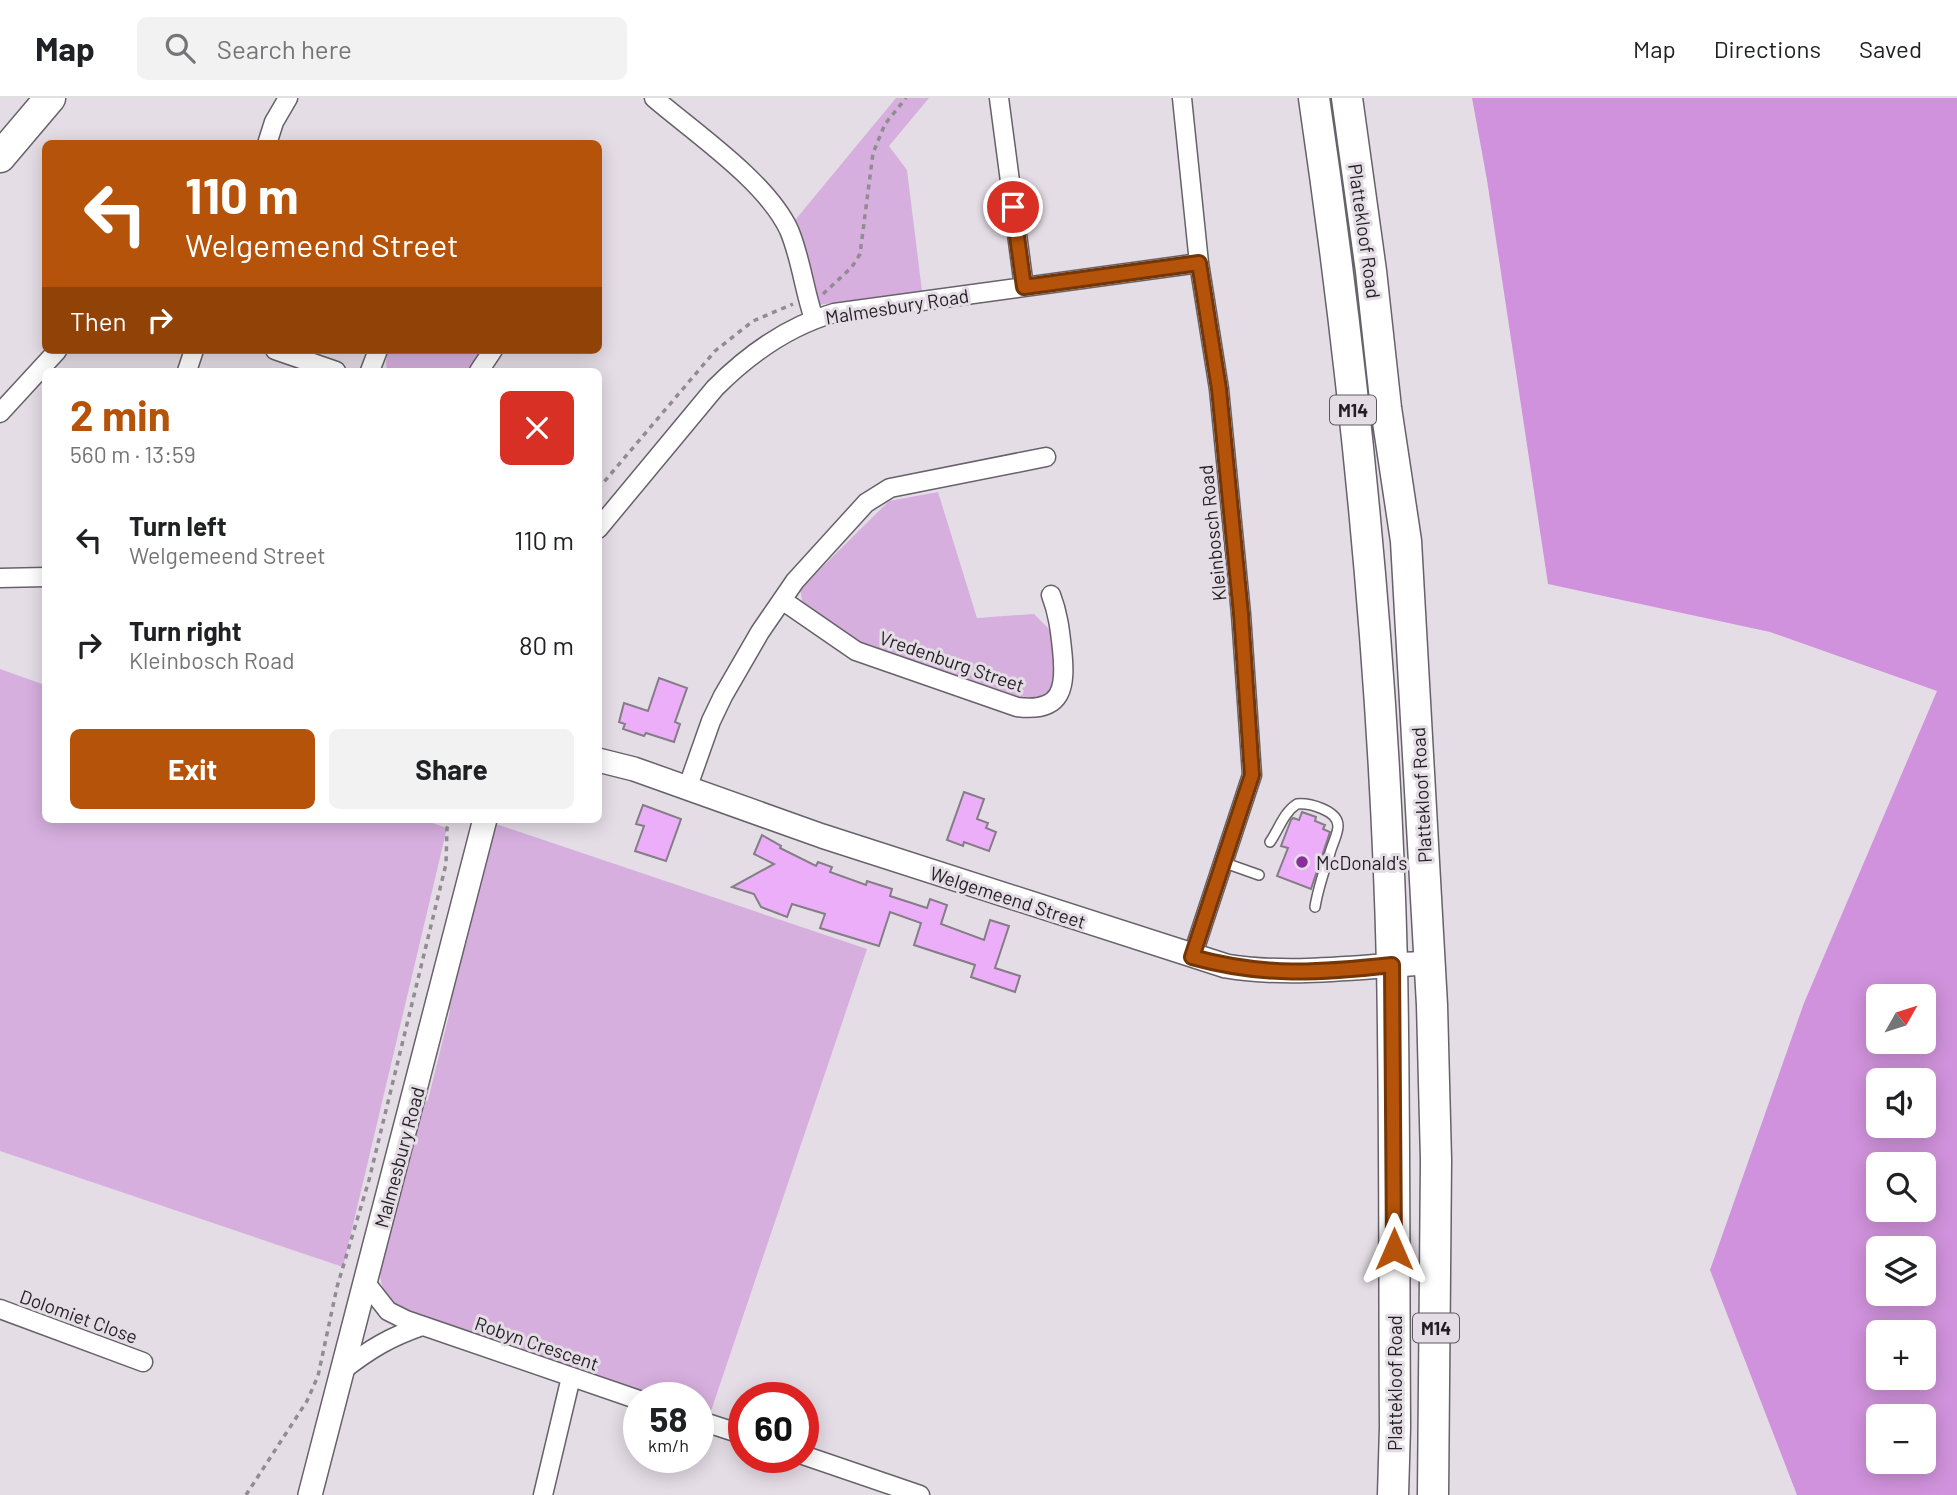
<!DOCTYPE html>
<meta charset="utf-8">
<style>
:root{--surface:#fff;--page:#f2f2f2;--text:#202124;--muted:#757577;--line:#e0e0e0;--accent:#b45309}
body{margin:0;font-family:Barlow,sans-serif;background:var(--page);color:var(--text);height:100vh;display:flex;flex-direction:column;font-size:26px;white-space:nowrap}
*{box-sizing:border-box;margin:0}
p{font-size:23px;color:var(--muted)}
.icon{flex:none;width:38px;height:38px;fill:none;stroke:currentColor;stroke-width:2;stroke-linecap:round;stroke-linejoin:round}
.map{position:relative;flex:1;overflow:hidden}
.details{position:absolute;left:42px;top:270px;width:560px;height:455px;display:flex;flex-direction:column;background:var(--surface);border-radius:10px;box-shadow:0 4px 18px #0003}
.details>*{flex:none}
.hud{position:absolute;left:42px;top:42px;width:560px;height:214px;border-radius:10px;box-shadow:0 4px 18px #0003;background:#b45309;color:#fff;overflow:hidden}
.needle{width:46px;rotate:51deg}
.fabs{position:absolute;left:1866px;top:886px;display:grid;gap:14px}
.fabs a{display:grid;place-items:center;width:70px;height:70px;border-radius:10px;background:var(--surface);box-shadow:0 4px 18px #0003;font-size:35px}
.speed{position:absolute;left:623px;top:1284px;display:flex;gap:14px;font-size:35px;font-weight:700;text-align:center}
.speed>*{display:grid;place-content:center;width:91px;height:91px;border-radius:50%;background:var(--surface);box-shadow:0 4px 18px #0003;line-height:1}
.speed small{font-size:18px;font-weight:400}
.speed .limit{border:10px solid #d22;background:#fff;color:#111}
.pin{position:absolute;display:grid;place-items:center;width:60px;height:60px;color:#fff;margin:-30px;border:4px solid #fff;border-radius:50%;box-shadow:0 2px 7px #0007}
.me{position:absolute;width:77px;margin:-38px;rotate:0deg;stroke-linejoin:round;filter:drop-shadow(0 0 5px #0008)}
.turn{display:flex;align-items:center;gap:24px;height:147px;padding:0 28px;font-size:32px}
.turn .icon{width:91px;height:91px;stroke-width:2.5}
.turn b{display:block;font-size:49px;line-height:60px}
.then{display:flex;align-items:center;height:66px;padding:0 28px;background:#0003;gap:14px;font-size:26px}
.round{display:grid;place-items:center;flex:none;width:74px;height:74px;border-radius:10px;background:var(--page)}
.head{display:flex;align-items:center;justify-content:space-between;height:119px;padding:0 28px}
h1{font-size:42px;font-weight:700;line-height:52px;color:var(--accent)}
.cta{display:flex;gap:14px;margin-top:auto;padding:14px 28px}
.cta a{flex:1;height:80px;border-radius:10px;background:var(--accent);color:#fff;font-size:28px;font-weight:700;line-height:80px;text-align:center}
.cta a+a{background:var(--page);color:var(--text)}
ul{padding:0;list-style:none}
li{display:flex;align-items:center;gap:21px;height:105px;padding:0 28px}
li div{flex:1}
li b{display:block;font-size:26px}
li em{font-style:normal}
header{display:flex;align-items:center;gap:42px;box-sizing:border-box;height:98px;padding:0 35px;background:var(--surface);border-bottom:2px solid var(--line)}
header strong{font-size:33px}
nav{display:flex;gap:38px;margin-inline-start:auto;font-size:24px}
.search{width:490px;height:63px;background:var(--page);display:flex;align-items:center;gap:18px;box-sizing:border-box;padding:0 24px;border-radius:10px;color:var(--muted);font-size:26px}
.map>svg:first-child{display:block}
.green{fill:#d6afde}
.forest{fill:#d092dc;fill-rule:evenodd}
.building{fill:#edaef9;stroke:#837d85;stroke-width:2}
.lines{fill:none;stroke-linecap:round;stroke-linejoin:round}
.service-casing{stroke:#676169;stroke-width:12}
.minor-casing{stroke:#676169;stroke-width:21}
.tertiary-casing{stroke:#676169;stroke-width:26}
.primary-casing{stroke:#676169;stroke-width:33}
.path{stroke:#918c92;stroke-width:3.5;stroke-dasharray:5 5;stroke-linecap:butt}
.service{stroke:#fff;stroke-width:9}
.minor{stroke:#fff;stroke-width:18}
.tertiary{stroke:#fff;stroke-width:23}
.primary{stroke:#fff;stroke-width:30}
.route-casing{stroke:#753606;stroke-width:18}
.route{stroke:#b45309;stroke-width:12}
.poi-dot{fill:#892f9a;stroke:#e5dde6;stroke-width:2.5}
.labels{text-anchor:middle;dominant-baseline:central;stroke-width:6;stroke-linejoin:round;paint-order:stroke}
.shield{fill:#e5dde6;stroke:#5c585d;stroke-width:2}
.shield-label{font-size:18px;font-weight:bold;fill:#221f22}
.street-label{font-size:19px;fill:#221f22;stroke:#e5dde6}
.poi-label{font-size:19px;fill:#221f22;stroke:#e5dde6;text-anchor:start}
</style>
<header>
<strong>Map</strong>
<div class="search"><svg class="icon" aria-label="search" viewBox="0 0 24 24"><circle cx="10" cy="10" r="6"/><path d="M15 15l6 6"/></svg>Search here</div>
<nav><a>Map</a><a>Directions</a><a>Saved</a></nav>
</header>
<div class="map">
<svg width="1957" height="1397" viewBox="0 0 1957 1397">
<rect width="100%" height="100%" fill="#e5dde6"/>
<path class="green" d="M 896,0 L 929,0 L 889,48 L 907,72 L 922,193 L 817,207 L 791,127 Z
M 388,252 L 481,252 L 467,273 L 387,273 L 386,264 Z
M 938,394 L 977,520 L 1034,516 L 1051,533 L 1057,583 L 1048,597 L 1030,605 L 862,549 L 803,508 L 800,491 L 889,403 Z
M 0,571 L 45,587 L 46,721 L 421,721 L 447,730 L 343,1169 L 0,1053 Z
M 490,724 L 867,851 L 710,1316 L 698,1312 L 698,1300 L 664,1300 L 407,1213 C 389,1205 380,1192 380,1173 L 420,1008 L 428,1002 L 450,913 L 445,906 Z"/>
<path class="forest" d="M 1472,0 L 1957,0 L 1957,1397 L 1797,1397 L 1710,1172 L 1804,905 L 1937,593 L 1770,534 L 1548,486 L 1487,82 ZM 1878,898 L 1923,898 L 1923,943 L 1878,943 ZM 1878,982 L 1923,982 L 1923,1027 L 1878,1027 ZM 1878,1066 L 1923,1066 L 1923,1111 L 1878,1111 ZM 1878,1150 L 1923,1150 L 1923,1195 L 1878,1195 ZM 1878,1234 L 1923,1234 L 1923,1279 L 1878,1279 ZM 1878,1318 L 1923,1318 L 1923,1363 L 1878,1363 Z"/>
<path class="building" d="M 659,580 L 687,590 L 675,624 L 680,626 L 674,644 L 646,635 L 644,638 L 623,631 L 625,626 L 619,624 L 624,605 L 648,613 Z
M 964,694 L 984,701 L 977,721 L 988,725 L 986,730 L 996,734 L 989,753 L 964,744 L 963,748 L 947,742 Z
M 643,707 L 681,721 L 666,763 L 635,753 L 644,728 L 636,726 Z
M 1302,714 L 1316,719 L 1315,723 L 1325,727 L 1323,731 L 1330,734 L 1311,791 L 1277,778 L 1288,750 L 1281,748 L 1291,722 L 1293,720 L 1299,722 Z
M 762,737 L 781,748 L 780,750 L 816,768 L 818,764 L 832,769 L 830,774 L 866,787 L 867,783 L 892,791 L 890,798 L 927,810 L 930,801 L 947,807 L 941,826 L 984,842 L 990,822 L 1009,828 L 995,870 L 1020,878 L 1015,894 L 971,879 L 975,867 L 914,847 L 921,825 L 890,814 L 879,848 L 820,830 L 825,816 L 792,806 L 787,819 L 761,809 L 754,796 L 732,789 L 774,766 L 754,756 Z"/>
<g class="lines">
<g class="service-casing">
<path id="service" d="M 1270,744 C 1279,731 1284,714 1297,706 C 1309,705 1338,712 1338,728 C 1338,736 1332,747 1330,755 C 1324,773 1318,790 1315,809
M 1225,765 L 1259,777"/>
</g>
<g class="minor-casing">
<path id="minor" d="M 654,0 C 695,35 767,84 789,132 C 801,160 804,192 814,221
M 999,0 L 1024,189
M 1182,0 L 1199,165 L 1219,291 L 1241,516 L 1252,677 L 1192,859
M 267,46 L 274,24 L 288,0
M 275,252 L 336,273
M 187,273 L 194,252
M 370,273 L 378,252
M 479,273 L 493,252
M 0,315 L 57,253
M 598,431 L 715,290 C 749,256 788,228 834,215 L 1199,165
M 0,480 L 46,479
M 782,502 L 856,553 L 1017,609 C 1064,615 1066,588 1062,551 C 1060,532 1058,515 1051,497
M 687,691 L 711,623 L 723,598 L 760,534 L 795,483 L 866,405 L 890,390 L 1046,359
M 366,1185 L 388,1213 L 406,1222 L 639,1302
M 0,1211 L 143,1264
M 343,1272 C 370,1251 390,1239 422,1228
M 698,1322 L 744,1337
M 803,1357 L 920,1397
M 543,1397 L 571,1279"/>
</g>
<g class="tertiary-casing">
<path id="tertiary" d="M 598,662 L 634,671 L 822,738 L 1226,868 C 1294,879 1361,868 1429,865
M 310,1397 L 485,721"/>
</g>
<g class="primary-casing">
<path id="primary" d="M 1314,0 C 1356,286 1385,578 1392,867 C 1395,1021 1394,1175 1395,1329 L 1393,1397
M 1347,0 L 1371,173 L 1386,310 L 1406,443 L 1432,907 L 1436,1062 L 1433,1397
M 0,59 L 50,0"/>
</g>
<path class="path" d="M 823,196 L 852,169 L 860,156 L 873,55 L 885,26 L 906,0
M 598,391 L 715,253 L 753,223 L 793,206
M 246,1397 L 307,1303 L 318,1278 L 337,1189 L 369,1082 L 446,766 L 447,730 L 451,721"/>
<use href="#service" class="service"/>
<use href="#minor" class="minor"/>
<use href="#tertiary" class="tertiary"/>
<use href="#primary" class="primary"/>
</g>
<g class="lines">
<g class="route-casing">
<path id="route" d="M 1013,109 L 1024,189 L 1199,165 L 1219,291 L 1241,516 L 1252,677 L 1192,859 C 1264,879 1319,875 1392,867 L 1394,1151"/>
</g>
<use href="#route" class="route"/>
</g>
<circle class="poi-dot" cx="1302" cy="764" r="7"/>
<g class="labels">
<g class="shield">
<rect x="1330" y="297.5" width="46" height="29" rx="5"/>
<rect x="1413" y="1215.5" width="46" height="29" rx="5"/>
</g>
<g class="shield-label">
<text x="1353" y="312">M14</text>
<text x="1436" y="1230">M14</text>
</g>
<g class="street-label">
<text transform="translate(1365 133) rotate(82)">Plattekloof Road</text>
<text transform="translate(897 208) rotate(-9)">Malmesbury Road</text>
<text transform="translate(1212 435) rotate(-96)">Kleinbosch Road</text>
<text transform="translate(952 563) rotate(19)">Vredenburg Street</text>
<text transform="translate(1421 697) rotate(-93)">Plattekloof Road</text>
<text transform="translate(1008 799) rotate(18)">Welgemeend Street</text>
<text transform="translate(399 1059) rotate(-75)">Malmesbury Road</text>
<text transform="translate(79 1218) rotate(20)">Dolomiet Close</text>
<text transform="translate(537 1245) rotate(19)">Robyn Crescent</text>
<text transform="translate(1394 1285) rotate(-90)">Plattekloof Road</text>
</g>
<g class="poi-label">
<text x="1316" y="764">McDonald's</text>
</g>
</g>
</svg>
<div class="fabs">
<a><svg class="needle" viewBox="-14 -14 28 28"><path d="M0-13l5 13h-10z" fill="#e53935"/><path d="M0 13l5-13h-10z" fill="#757577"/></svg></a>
<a><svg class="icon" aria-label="sound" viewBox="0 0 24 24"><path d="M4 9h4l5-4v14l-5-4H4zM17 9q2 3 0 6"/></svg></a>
<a><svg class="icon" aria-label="search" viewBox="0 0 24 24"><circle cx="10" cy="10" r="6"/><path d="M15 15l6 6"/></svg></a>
<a><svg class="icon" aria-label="layers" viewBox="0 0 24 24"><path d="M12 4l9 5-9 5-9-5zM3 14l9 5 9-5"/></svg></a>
<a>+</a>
<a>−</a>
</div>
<div class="speed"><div>58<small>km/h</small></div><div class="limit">60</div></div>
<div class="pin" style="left:1013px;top:109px;background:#d93025"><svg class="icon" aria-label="arrive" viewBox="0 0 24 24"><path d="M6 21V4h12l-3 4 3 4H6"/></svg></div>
<svg class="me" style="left:1394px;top:1151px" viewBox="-20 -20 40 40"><path d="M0-17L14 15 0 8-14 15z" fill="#b45309" stroke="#fff" stroke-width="4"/></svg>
<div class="hud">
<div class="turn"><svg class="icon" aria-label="left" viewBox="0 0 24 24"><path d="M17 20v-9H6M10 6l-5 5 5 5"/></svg><div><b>110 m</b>Welgemeend Street</div></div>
<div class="then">Then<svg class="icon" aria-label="right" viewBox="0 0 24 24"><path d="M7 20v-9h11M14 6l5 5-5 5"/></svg></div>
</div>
<section class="details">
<div class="head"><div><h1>2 min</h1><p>560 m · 13:59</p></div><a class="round" style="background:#d93025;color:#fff"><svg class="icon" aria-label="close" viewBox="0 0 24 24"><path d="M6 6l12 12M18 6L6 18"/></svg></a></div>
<ul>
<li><svg class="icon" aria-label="left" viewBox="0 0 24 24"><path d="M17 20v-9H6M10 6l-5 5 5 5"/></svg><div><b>Turn left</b><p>Welgemeend Street</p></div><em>110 m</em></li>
<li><svg class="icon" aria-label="right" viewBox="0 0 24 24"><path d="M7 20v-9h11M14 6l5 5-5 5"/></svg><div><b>Turn right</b><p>Kleinbosch Road</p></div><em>80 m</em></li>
</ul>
<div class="cta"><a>Exit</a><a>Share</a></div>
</section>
</div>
